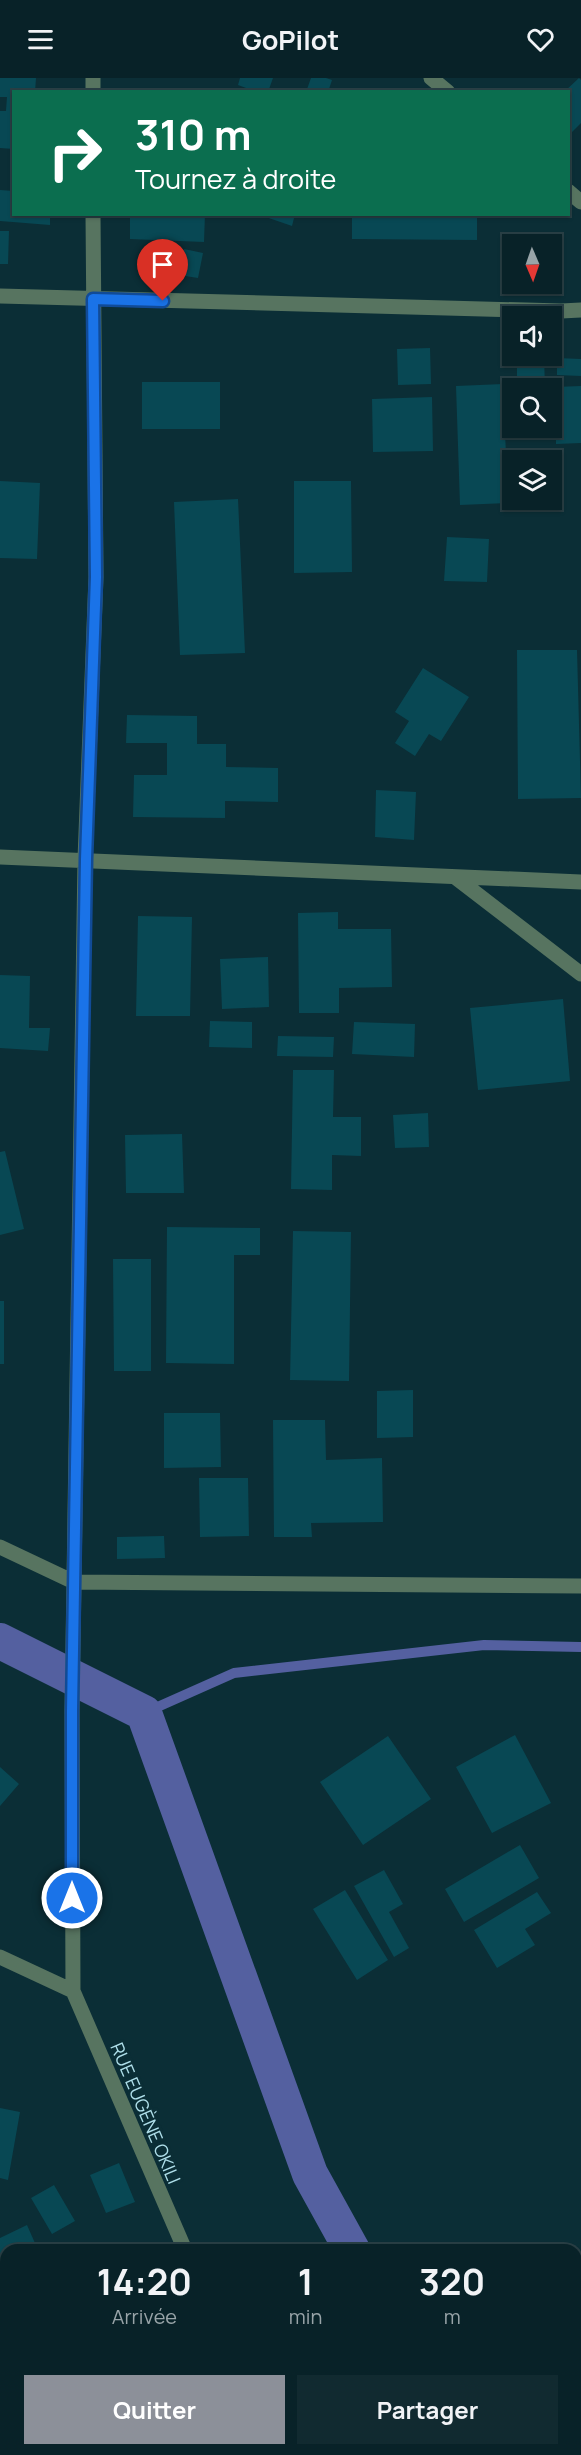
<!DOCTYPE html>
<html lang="fr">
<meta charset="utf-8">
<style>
:root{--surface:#082228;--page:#112a30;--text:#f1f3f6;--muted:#98a4a8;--line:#293f45;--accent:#8c9099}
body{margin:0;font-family:Manrope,sans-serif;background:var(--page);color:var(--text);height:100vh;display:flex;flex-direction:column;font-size:22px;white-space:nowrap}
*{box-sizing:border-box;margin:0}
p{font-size:20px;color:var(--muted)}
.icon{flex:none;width:33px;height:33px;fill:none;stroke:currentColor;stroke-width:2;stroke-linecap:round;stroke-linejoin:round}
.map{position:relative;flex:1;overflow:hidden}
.drawer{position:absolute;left:0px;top:2166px;width:582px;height:212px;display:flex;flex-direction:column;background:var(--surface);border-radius:18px 18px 0 0;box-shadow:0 2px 4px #0004,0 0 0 2px var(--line)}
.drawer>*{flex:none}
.hud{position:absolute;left:12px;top:12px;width:558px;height:126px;border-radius:0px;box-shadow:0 2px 4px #0004,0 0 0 2px var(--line);background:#0b6e4f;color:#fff;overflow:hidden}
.needle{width:39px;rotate:178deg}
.tools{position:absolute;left:502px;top:156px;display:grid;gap:12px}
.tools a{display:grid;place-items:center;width:60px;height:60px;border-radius:0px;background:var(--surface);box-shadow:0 2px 4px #0004,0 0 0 2px var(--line);font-size:30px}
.pin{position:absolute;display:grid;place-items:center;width:51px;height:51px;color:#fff;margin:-62px -26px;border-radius:50% 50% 50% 0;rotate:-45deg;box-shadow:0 0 6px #0007}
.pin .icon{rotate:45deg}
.me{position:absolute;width:66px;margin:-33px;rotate:0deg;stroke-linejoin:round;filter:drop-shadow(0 0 4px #0008)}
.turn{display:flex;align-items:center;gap:21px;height:126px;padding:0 24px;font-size:27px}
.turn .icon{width:78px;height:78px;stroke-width:2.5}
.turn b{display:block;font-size:42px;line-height:51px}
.eta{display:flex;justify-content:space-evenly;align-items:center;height:102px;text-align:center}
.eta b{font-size:36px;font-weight:700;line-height:42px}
.action{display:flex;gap:12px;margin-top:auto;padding:12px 24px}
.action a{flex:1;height:69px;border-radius:0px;background:var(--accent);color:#fff;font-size:24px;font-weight:700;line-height:69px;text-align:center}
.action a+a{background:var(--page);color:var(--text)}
header{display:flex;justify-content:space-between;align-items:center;height:78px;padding:0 24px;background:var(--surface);font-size:27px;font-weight:700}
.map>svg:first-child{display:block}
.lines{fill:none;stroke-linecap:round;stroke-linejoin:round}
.stream{stroke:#5460a0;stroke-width:10}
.canal{stroke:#5460a0;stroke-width:36}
.building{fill:#084854}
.minor{stroke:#577460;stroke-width:15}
.route-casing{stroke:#114b97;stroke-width:15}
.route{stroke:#1a73e8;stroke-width:10}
.labels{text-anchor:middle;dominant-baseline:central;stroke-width:6;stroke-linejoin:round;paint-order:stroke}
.street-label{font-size:18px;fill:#b0e0eb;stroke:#0b2e36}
</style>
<header><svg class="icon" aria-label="menu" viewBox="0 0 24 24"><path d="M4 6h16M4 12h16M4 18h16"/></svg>GoPilot<svg class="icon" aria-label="heart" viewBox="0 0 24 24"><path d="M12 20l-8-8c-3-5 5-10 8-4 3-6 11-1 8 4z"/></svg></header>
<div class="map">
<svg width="581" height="2377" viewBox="0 0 581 2377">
<rect width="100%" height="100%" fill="#0b2e36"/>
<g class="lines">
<path class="stream" d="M 144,1635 L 234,1595 L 484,1567 L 581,1569"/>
<path class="canal" d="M 0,1563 L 144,1635 L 310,2096 L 352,2172
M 473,2372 L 476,2377"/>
</g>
<path class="building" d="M 0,0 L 36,0 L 35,14 L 14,14 L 14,71 L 0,70 L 0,33 L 6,33 L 7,19 L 0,19 Z
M 240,0 L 273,0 L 268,14 L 257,14 L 238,7 Z
M 311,0 L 326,0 L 332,2 L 328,14 L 306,14 Z
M 579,0 L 581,2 L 581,45 L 570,56 L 568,54 L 568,14 L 564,14 Z
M 0,112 L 14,113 L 14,136 L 50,136 L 50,147 L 0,143 Z
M 130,136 L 205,136 L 204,164 L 130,161 Z
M 257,136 L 295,136 L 292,148 Z
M 352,136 L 477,136 L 477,162 L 352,161 Z
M 0,153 L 9,153 L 8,186 L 0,186 Z
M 184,171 L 203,175 L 198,200 L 179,197 Z
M 430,270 L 431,306 L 398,307 L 397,271 Z
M 517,278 L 544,278 L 545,310 L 517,310 Z
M 557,280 L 581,281 L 581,298 L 557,297 Z
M 142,304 L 220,304 L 220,351 L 142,351 Z
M 503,306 L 508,425 L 460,427 L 456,308 Z
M 581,308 L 581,365 L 556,366 L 555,309 Z
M 432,319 L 433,373 L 373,374 L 372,321 Z
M 0,403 L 40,405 L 37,481 L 0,480 Z
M 294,403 L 351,403 L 352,494 L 294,495 Z
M 238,421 L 245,575 L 180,577 L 174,424 Z
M 447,459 L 489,461 L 487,504 L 444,503 Z
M 517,572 L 577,572 L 581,720 L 518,721 Z
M 423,590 L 469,619 L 441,663 L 429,656 L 415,678 L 395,665 L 409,643 L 395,634 Z
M 127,637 L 197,638 L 197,666 L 226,666 L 226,689 L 278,690 L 278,724 L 225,723 L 225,740 L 133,739 L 134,697 L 167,697 L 167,665 L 126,665 Z
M 376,712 L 416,714 L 414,762 L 375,759 Z
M 338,834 L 338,851 L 391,851 L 392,909 L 339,910 L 339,935 L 299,935 L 298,835 Z
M 138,838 L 192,839 L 190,938 L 136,938 Z
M 268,879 L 269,929 L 222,931 L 220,881 Z
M 0,897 L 30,898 L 29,950 L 50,950 L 48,973 L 0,970 Z
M 563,921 L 570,1003 L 478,1012 L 470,930 Z
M 210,943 L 252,944 L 252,970 L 209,969 Z
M 354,944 L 415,946 L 414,979 L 352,976 Z
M 278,958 L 334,959 L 333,979 L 277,978 Z
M 293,992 L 334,992 L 333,1039 L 361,1039 L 361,1078 L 332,1077 L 332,1112 L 291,1111 Z
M 428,1035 L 429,1069 L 395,1070 L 393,1037 Z
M 182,1056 L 184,1115 L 126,1115 L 125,1057 Z
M 5,1073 L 24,1151 L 0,1157 L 0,1074 Z
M 167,1149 L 260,1150 L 260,1177 L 234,1177 L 234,1286 L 166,1285 Z
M 293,1153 L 351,1154 L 349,1303 L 290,1302 Z
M 113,1181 L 151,1181 L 151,1293 L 114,1293 Z
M 0,1223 L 4,1223 L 4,1286 L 0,1286 Z
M 413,1312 L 413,1359 L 377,1360 L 377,1313 Z
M 164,1335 L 220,1335 L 221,1389 L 164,1390 Z
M 273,1342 L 325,1342 L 326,1382 L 382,1380 L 383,1444 L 311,1445 L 312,1459 L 274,1459 Z
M 199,1400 L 248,1400 L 249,1458 L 200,1459 Z
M 164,1458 L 165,1480 L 117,1481 L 117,1459 Z
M 515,1657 L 551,1725 L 492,1755 L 456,1689 Z
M 388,1658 L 431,1721 L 363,1767 L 320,1704 Z
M 0,1689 L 19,1706 L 0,1728 Z
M 520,1767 L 539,1800 L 464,1844 L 445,1811 Z
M 384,1792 L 403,1826 L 389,1834 L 409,1870 L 394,1879 L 354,1808 Z
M 345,1812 L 388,1882 L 357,1902 L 313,1831 Z
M 537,1814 L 551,1835 L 525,1851 L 535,1867 L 497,1890 L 474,1852 Z
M 0,2030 L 20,2034 L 8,2102 L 0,2100 Z
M 119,2085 L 135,2124 L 106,2135 L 90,2097 Z
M 54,2107 L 75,2143 L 52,2156 L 31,2120 Z
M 27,2147 L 38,2172 L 6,2172 L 6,2271 L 0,2274 L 0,2160 Z
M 6,2299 L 6,2328 L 0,2316 L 0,2302 Z
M 0,2341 L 6,2355 L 6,2372 L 13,2372 L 15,2375 L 10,2377 L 0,2377 Z
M 27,2372 L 58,2372 L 46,2377 L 30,2377 Z
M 172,2372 L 218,2372 L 220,2377 L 161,2377 Z
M 323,2372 L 371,2372 L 358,2377 L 326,2377 Z"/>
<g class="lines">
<path class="minor" d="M 93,0 L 93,14
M 431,0 L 448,14
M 568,113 L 581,124
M 93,136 L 96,499 L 85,781 L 72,1633 L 73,1913 L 185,2172
M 0,218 L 561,233 L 581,232
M 0,779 L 581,804
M 455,799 L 581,896
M 0,1469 L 74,1504 L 581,1508
M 0,1879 L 73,1913
M 271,2372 L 273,2377
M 529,2377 L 531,2376"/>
</g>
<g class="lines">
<g class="route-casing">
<path id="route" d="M 72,1820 L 72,1633 L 86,781 L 96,499 L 93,221 L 163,223"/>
</g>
<use href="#route" class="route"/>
</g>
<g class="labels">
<g class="street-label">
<text transform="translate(146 2035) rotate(67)">RUE EUGÈNE OKILI</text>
</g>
</g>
</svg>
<div class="tools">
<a><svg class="needle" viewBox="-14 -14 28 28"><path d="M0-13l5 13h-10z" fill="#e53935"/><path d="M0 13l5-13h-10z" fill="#98a4a8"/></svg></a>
<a><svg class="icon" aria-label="sound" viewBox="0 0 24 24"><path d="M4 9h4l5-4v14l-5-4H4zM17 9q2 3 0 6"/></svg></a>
<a><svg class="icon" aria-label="search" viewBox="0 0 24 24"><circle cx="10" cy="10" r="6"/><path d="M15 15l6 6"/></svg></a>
<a><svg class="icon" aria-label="layers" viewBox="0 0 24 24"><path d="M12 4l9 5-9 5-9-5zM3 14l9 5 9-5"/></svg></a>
</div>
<div class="pin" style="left:163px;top:223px;background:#d93025"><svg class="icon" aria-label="arrive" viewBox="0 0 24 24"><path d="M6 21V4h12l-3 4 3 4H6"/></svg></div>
<svg class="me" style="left:72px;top:1820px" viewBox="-20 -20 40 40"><circle r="17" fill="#1a73e8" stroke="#fff" stroke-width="3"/><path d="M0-11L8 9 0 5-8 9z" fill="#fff"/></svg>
<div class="hud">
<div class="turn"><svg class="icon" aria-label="right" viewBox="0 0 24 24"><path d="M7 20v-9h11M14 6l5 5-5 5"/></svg><div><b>310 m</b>Tournez à droite</div></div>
</div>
<section class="drawer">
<div class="eta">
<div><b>14:20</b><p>Arrivée</p></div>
<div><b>1</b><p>min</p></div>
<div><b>320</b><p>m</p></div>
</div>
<div class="action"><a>Quitter</a><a>Partager</a></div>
</section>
</div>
